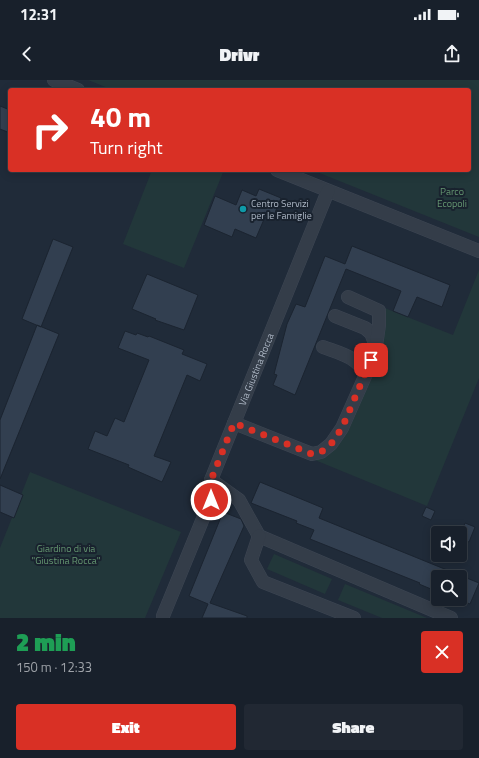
<!DOCTYPE html>
<meta charset="utf-8">
<style>
:root{--surface:#18202b;--page:#212833;--text:#f1f3f6;--muted:#9fa3a9;--line:#363e47;--accent:#d93025}
body{margin:0;font-family:"Titillium Web",sans-serif;background:var(--page);color:var(--text);height:100vh;display:flex;flex-direction:column;font-size:15px;white-space:nowrap}
*{box-sizing:border-box;margin:0}
p{font-size:13px;color:var(--muted)}
.icon{flex:none;width:22px;height:22px;fill:none;stroke:currentColor;stroke-width:2;stroke-linecap:round;stroke-linejoin:round}
.map{position:relative;height:538px;overflow:hidden}
.sheet{display:flex;flex-direction:column;background:var(--surface);flex:1}
.sheet>*{flex:none}
.guide{position:absolute;left:8px;top:8px;width:463px;height:84px;border-radius:4px;box-shadow:0 2px 10px #0003,0 0 0 1px var(--line);background:#d93025;color:#fff;overflow:hidden}
.fabs{position:absolute;left:431px;top:446px;display:grid;gap:8px}
.fabs a{display:grid;place-items:center;width:36px;height:36px;border-radius:4px;background:var(--surface);box-shadow:0 2px 10px #0003,0 0 0 1px var(--line);font-size:20px}
.pin{position:absolute;display:grid;place-items:center;width:34px;height:34px;color:#fff;margin:-17px;border-radius:8px;box-shadow:0 2px 6px #0006}
.me{position:absolute;width:44px;margin:-22px;rotate:0deg;stroke-linejoin:round;filter:drop-shadow(0 0 3px #0008)}
.turn{display:flex;align-items:center;gap:14px;height:84px;padding:0 16px;font-size:18px}
.turn .icon{width:52px;height:52px;stroke-width:2.5}
.turn b{display:block;font-size:28px;line-height:34px}
.round{display:grid;place-items:center;flex:none;width:42px;height:42px;border-radius:4px;background:var(--page)}
.head{display:flex;align-items:center;justify-content:space-between;height:68px;padding:0 16px}
h1{font-size:24px;font-weight:800;line-height:30px;color:#1e9e55}
.primary-button{display:flex;gap:8px;margin-top:auto;padding:8px 16px}
.primary-button a{flex:1;height:46px;border-radius:4px;background:var(--accent);color:#fff;font-size:16px;font-weight:800;line-height:46px;text-align:center}
.primary-button a+a{background:var(--page);color:var(--text)}
.status{display:flex;justify-content:space-between;align-items:center;height:28px;padding:0 20px;background:var(--surface);direction:ltr}
.status svg{height:11px;fill:currentColor}
header{display:flex;justify-content:space-between;align-items:center;height:52px;padding:0 16px;background:var(--surface);font-size:18px;font-weight:800}
.map>svg:first-child{display:block}
.green{fill:#22373a}
.building{fill:#323f50;stroke:#1b2430}
.lines{fill:none;stroke-linecap:round;stroke-linejoin:round}
.minor-casing{stroke:#3d4653;stroke-width:14}
.minor{stroke:#343d49;stroke-width:13}
.route{stroke:#d93025;stroke-width:7;stroke-dasharray:0 12.6}
.culture-dot{fill:#0f9aa8;stroke:#19222e;stroke-width:1.5}
.labels{text-anchor:middle;dominant-baseline:central;stroke-width:4;stroke-linejoin:round;paint-order:stroke}
.park-label{font-size:10px;fill:#659771;stroke:#19222e}
.poi-label{font-size:10px;fill:#aeb8c6;stroke:#19222e;text-anchor:start}
.street-label{font-size:10px;fill:#aeb8c6;stroke:#19222e}
</style>
<div class="status"><b>12:31</b><svg viewBox="0 0 49 12"><path d="M0 12V9h3v3zM5 12V6h3v6zM10 12V3h3v9zM15 12V0h3v12zM26 1h20v11H26zM47 4h2v5h-2z"/></svg></div>
<header><svg class="icon" aria-label="back" viewBox="0 0 24 24"><path d="M15 5l-7 7 7 7"/></svg>Drivr<svg class="icon" aria-label="share" viewBox="0 0 24 24"><path d="M12 15V3M7 8l5-5 5 5M5 13v7h14v-7"/></svg></header>
<div class="map">
<svg width="479" height="538" viewBox="0 0 479 538">
<rect width="100%" height="100%" fill="#202b39"/>
<path class="green" d="M 88,0 L 479,0 L 479,157 L 312,90 L 469,90 L 469,10 L 113,10 Z
M 152,90 L 224,90 L 184,188 L 123,164 Z
M 479,190 L 479,298 L 427,426 L 310,378 L 338,360 L 382,227 L 453,255 Z
M 30,392 L 181,452 L 145,538 L 0,538 L 0,468 Z
M 274,474 L 332,499 L 325,514 L 267,489 Z
M 345,504 L 427,538 L 382,538 L 338,520 Z"/>
<path class="building" d="M 0,26 L 10,30 L 10,53 L 0,49 Z
M 259,109 L 281,118 L 272,140 L 265,137 L 256,158 L 235,149 L 232,157 L 204,145 L 215,116 L 236,125 L 242,110 L 256,116 Z
M 53,159 L 73,167 L 41,247 L 22,239 Z
M 352,166 L 450,205 L 442,227 L 417,217 L 408,237 L 393,231 L 401,211 L 346,189 L 295,315 L 273,305 L 277,295 L 274,294 L 287,244 L 296,224 L 305,227 L 325,176 L 345,184 Z
M 147,194 L 198,215 L 184,250 L 155,240 L 156,239 L 132,229 Z
M 37,245 L 59,254 L 0,399 L 0,340 Z
M 125,251 L 136,255 L 137,253 L 148,257 L 149,256 L 184,270 L 182,274 L 207,284 L 200,301 L 187,295 L 154,376 L 171,382 L 162,402 L 128,387 L 129,385 L 88,369 L 95,351 L 107,356 L 115,338 L 124,342 L 149,280 L 118,268 Z
M 260,402 L 323,428 L 319,438 L 479,503 L 470,524 L 460,520 L 460,497 L 438,497 L 438,512 L 419,504 L 420,503 L 310,459 L 314,450 L 296,443 L 297,441 L 251,423 Z
M 0,405 L 23,415 L 14,438 L 0,432 Z
M 426,427 L 435,431 L 431,440 L 422,436 Z
M 223,432 L 241,439 L 244,446 L 210,523 L 247,536 L 247,538 L 202,538 L 208,524 L 189,516 Z
M 465,443 L 475,447 L 469,462 L 460,459 L 460,456 Z"/>
<g class="lines">
<g class="minor-casing">
<g id="minor">
<path d="M 54,0 L 78,10"/>
<path d="M 277,90 L 479,171"/>
<path d="M 335,236 L 365,248 L 371,253 L 376,266"/>
<path d="M 323,267 C 342,274 355,276 366,294"/>
<path d="M 234,343 L 312,374 L 321,372 L 331,364 L 342,348 L 366,294 L 376,266 L 379,245 L 379,231 L 348,217"/>
<path d="M 211,400 L 239,420 L 259,456 L 451,538"/>
<path d="M 259,456 L 251,480 L 263,502 L 354,538"/>
<path id="s1" d="M 163,536 L 211,419 L 211,400 L 328,111"/>
</g>
</g>
<use href="#minor" class="minor"/>
</g>
<g class="lines">
<path class="route" d="M 211,420 L 211,400 L 234,343 L 312,374 L 321,372 L 331,364 L 342,348 L 371,280"/>
</g>
<circle class="culture-dot" cx="243" cy="129" r="4"/>
<g class="labels">
<g class="park-label">
<text x="452" y="111">Parco<tspan x="452" dy="12">Ecopoli</tspan></text>
<text x="66" y="468">Giardino di via<tspan x="66" dy="12">"Giustina Rocca"</tspan></text>
</g>
<g class="poi-label">
<text x="251" y="123">Centro Servizi<tspan x="251" dy="12">per le Famiglie</tspan></text>
</g>
<g class="street-label">
<text stroke="none"><textPath href="#s1" startOffset="265">Via Giustina Rocca</textPath></text>
</g>
</g>
</svg>
<div class="fabs">
<a><svg class="icon" aria-label="sound" viewBox="0 0 24 24"><path d="M4 9h4l5-4v14l-5-4H4zM17 9q2 3 0 6"/></svg></a>
<a><svg class="icon" aria-label="search" viewBox="0 0 24 24"><circle cx="10" cy="10" r="6"/><path d="M15 15l6 6"/></svg></a>
</div>
<div class="pin" style="left:371px;top:280px;background:#d93025"><svg class="icon" aria-label="arrive" viewBox="0 0 24 24"><path d="M6 21V4h12l-3 4 3 4H6"/></svg></div>
<svg class="me" style="left:211px;top:420px" viewBox="-20 -20 40 40"><circle r="17" fill="#d93025" stroke="#fff" stroke-width="3"/><path d="M0-11L8 9 0 5-8 9z" fill="#fff"/></svg>
<div class="guide">
<div class="turn"><svg class="icon" aria-label="right" viewBox="0 0 24 24"><path d="M7 20v-9h11M14 6l5 5-5 5"/></svg><div><b>40 m</b>Turn right</div></div>
</div>
</div>
<section class="sheet">
<div class="head"><div><h1>2 min</h1><p>150 m · 12:33</p></div><a class="round" style="background:#d93025;color:#fff"><svg class="icon" aria-label="close" viewBox="0 0 24 24"><path d="M6 6l12 12M18 6L6 18"/></svg></a></div>
<div class="primary-button"><a>Exit</a><a>Share</a></div>
</section>
